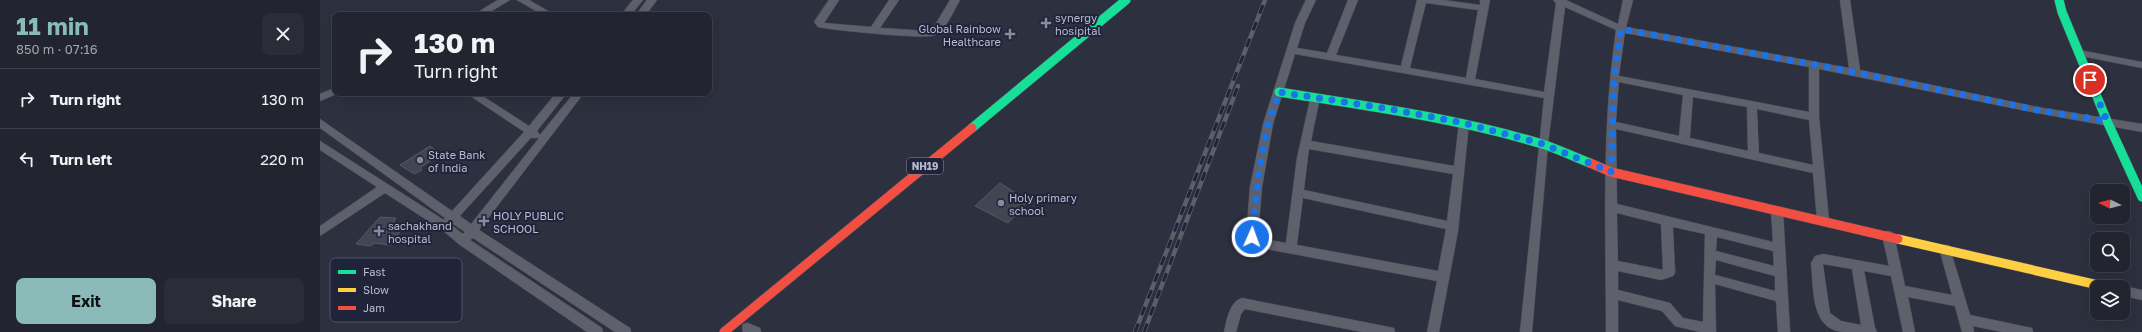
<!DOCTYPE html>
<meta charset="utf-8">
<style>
:root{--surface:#22252f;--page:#2a2d37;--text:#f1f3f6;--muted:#a2a5aa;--line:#3f424b;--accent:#8bbbb9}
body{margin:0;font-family:"Golos Text",sans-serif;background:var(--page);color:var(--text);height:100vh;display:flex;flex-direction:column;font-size:15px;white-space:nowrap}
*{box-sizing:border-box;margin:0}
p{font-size:13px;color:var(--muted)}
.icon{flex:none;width:22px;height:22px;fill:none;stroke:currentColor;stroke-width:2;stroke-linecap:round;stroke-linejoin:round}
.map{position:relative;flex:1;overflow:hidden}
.details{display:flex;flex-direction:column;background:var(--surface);width:320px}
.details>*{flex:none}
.banner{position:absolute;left:12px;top:12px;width:380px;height:84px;border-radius:8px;box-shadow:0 4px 16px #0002,0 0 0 1px var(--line);background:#22252f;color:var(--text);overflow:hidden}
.needle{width:26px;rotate:276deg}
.controls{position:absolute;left:1770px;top:184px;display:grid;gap:8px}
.controls a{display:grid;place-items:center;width:40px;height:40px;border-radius:8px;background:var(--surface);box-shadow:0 4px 16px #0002,0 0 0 1px var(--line);font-size:20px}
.pin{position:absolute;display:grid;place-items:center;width:34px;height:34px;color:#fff;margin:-17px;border:2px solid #fff;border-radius:50%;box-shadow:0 1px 4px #0007}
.me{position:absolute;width:44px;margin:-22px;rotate:2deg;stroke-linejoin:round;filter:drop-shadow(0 0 3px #0008)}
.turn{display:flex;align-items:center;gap:14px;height:84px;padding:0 16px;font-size:18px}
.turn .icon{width:52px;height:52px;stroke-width:2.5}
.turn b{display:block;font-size:28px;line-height:34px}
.round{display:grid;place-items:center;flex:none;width:42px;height:42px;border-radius:8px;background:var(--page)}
.overview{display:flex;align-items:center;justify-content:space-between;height:68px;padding:0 16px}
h1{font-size:24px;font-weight:700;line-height:30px;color:var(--accent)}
.button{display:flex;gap:8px;margin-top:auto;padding:8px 16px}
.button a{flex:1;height:46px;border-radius:8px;background:var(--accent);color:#111;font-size:16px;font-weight:700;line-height:46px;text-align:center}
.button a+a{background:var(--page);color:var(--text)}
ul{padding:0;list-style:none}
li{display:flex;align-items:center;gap:12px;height:60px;padding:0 16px;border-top:1px solid var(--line)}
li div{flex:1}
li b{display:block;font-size:15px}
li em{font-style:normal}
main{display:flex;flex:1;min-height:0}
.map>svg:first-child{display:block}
.building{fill:#424552;stroke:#555966}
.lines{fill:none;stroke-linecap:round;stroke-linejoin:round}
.street-casing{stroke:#4b4e5b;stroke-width:1}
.fast-casing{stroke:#4b4e5b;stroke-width:10}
.slow-casing{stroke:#4b4e5b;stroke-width:10}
.jam-casing{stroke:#4b4e5b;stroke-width:10}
.street{fill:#5e606c;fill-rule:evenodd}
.fast{stroke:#16e098;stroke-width:9}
.slow{stroke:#ffcf43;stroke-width:9}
.jam{stroke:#f24e42;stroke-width:9}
.rail-casing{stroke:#5c5f6a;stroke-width:4.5}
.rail{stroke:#1f243b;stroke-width:3;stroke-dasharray:9;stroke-linecap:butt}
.route{stroke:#1a73e8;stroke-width:7;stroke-dasharray:0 12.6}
.poi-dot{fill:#878b9d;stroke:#1f243b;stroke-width:1.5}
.labels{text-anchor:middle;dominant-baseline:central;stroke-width:4;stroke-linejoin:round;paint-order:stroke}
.shield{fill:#1f243b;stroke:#8a8ea3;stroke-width:1}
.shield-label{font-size:10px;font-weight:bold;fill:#b8bccf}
.poi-label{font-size:11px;fill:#b8bccf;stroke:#1f243b;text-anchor:start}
.key{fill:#1f243b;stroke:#4d5267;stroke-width:1}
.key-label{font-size:11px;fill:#b8bccf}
</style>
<main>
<section class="details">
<div class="overview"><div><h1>11 min</h1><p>850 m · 07:16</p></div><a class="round"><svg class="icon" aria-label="close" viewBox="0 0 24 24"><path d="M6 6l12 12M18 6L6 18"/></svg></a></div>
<ul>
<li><svg class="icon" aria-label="right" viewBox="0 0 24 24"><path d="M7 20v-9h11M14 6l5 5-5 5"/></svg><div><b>Turn right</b></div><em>130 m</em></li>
<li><svg class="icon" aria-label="left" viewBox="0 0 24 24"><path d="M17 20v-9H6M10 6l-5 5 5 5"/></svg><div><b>Turn left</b></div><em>220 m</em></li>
</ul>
<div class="button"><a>Exit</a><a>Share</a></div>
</section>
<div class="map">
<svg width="1822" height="332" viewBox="0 0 1822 332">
<rect width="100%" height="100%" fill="#2d313f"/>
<path class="building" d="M 110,146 L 120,154 L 100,168 L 102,170 L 94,174 L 80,165 Z
M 680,183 L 708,201 L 688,223 L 655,206 Z
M 60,217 L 76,218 L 73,223 L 85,224 L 71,245 L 54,243 L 51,246 L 36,244 Z"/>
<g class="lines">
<g class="street-casing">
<path id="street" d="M 178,0 L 190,0 L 165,15 L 153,15 Z
M 197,0 L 209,0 L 235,15 L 223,15 Z
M 313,0 L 323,0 L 311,15 L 301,15 Z
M 327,0 L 337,0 L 326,15 L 316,15 Z
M 509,0 L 519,0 L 504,23 L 551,27 L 569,0 L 579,0 L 560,28 L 608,31 L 615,25 L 630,0 L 640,0 C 633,12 627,28 615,35 C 607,40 511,30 498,27 L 494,22 Z
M 986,0 L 996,0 L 985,23 L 977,48 L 1007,53 L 1028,0 L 1038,0 L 1016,55 L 1081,66 L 1097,0 L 1123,0 L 1160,5 L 1160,0 L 1170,0 L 1155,79 L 1224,92 L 1236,3 L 1233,0 L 1246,0 L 1298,24 L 1303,0 L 1313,0 L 1306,27 L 1529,68 L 1520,0 L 1530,0 L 1540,70 L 1717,107 L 1822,124 L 1822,132 L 1717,113 L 1499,69 L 1499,117 L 1509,220 L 1507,223 L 1499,223 L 1497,220 L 1493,173 L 1296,129 L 1297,204 L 1453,242 L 1451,211 L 1453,208 L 1461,208 L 1463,211 L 1470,332 L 1458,332 L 1456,301 L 1395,284 L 1396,332 L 1380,332 L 1359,327 L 1355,326 L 1342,311 L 1298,300 L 1298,332 L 1286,332 C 1286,231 1281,131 1296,30 L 1245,7 L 1228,144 L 1212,332 L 1200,332 L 1224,98 L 975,54 L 953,124 L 942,187 L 938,235 L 944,239 L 966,243 L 977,158 L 991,95 L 995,94 L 1000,97 L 991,141 L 1134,166 L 1139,123 L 1144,119 L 1149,123 L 1138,231 L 1119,332 L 1107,332 L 1117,281 L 941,248 L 928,240 L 926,237 L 930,187 L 943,124 L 975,23 ZM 1106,3 L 1158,10 L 1146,78 L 1090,68 ZM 1305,33 L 1489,67 L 1489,112 L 1299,76 ZM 1299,82 L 1363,95 L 1359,136 L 1296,122 ZM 1373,97 L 1427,107 L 1428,151 L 1370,138 ZM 1437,109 L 1489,120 L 1493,165 L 1439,153 ZM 989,149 L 1133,174 L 1127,221 L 984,190 ZM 983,198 L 1126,229 L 1118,271 L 977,245 ZM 1297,213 L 1341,224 L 1343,270 L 1298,261 ZM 1353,227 L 1385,234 L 1383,322 L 1363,318 L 1350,303 L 1298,290 L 1298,271 L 1341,280 L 1353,276 L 1355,273 ZM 1397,237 L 1453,251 L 1454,266 L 1396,251 ZM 1396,260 L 1455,276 L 1455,291 L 1395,275 Z
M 1759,50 L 1822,62 L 1822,68 L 1756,55 L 1754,53 Z
M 15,88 L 15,93 L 19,93 L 0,101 L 0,94 Z
M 146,93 L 158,93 L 209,126 L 236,93 L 247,93 L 217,131 L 220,135 L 219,136 L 254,93 L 264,93 L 159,230 L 310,328 L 311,332 L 295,332 L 153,238 L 150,240 L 282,328 L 283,332 L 267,332 L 140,245 L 121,229 L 65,193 L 0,236 L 0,226 L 57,187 L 0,150 L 0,141 L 124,220 L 125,218 L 0,128 L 0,119 L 132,211 L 204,132 ZM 211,138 L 219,138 L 151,224 L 140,216 ZM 133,224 L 145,232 L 143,234 L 131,225 Z
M 1568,231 L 1572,232 L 1574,235 L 1585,286 L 1632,295 L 1619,248 L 1621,245 L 1629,245 L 1650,315 L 1707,327 L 1712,328 L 1713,332 L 1682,332 L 1653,326 L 1654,332 L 1642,332 L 1635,306 L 1588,297 L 1595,332 L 1583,332 L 1571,276 L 1544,271 L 1555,328 L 1557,332 C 1546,332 1534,332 1523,332 C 1490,329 1494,288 1491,263 L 1495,256 L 1503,254 L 1569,266 L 1562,235 L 1564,232 ZM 1503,264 L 1532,269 L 1541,325 L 1521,321 L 1510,313 Z
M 1803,286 L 1822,290 L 1822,300 L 1803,296 L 1803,287 L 1800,287 Z
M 922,298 L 1069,327 L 1074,328 L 1075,332 L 1042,332 L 925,309 L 921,314 L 916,332 L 904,332 C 907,320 909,302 922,298 Z
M 428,323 L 440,328 L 441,332 L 423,332 L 422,328 L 423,324 Z"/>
</g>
<g class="fast-casing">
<path id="fast" d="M 1739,0 L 1742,12 L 1787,121 L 1822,197
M 959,92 C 1047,106 1136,118 1222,144 C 1238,149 1254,157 1270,163
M 652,128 L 806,0"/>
</g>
<g class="slow-casing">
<path id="slow" d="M 1578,239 L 1787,287"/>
</g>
<g class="jam-casing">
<path id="jam" d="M 1270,163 L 1291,172 L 1578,239
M 404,332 L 652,128"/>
</g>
<use href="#street" class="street"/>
<use href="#fast" class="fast"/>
<use href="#slow" class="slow"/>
<use href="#jam" class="jam"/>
<g class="rail-casing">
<path id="rail" d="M 815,332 L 945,0
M 824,332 L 918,86"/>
</g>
<use href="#rail" class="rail"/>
</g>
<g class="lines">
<path class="route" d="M 932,237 L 939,171 L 948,124 L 959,92 L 1070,109 L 1144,123 L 1223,144 L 1291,172 L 1294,78 L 1301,29 L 1534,72 L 1717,110 L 1787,121 L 1770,80"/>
</g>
<g class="poi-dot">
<path d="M724 17h4v4h4v4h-4v4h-4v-4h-4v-4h4z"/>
<path d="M688 28h4v4h4v4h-4v4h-4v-4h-4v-4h4z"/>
<circle cx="100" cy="160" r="4"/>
<circle cx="681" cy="203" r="4"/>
<path d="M162 215h4v4h4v4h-4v4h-4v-4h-4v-4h4z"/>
<path d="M57 225h4v4h4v4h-4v4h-4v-4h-4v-4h4z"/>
</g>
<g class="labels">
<rect class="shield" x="587" y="158" width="36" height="16" rx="3"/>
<g class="shield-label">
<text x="605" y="166">NH19</text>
</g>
<g class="poi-label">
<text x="735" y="17">synergy<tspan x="735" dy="13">hosipital</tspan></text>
<text x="681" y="28" text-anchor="end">Global Rainbow<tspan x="681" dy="13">Healthcare</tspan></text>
<text x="108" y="154">State Bank<tspan x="108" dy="13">of India</tspan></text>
<text x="689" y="197">Holy primary<tspan x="689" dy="13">school</tspan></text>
<text x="173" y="215">HOLY PUBLIC<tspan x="173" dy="13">SCHOOL</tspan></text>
<text x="68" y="225">sachakhand<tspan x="68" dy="13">hospital</tspan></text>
</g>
</g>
<rect x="10" y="258" width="132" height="64" rx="6" class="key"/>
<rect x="18" y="270" width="18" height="4" fill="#16e098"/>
<rect x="18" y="288" width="18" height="4" fill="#ffcf43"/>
<rect x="18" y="306" width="18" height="4" fill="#f24e42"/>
<g class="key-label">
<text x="43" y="276">Fast</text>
<text x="43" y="294">Slow</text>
<text x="43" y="312">Jam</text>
</g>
</svg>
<div class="controls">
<a><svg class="needle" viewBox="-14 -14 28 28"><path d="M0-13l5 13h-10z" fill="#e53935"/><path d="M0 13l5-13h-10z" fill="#a2a5aa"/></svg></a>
<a><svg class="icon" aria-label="search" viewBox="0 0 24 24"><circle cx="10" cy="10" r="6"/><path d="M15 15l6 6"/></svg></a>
<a><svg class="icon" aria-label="layers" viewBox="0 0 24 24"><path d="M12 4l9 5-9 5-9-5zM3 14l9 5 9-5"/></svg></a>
</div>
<div class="pin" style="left:1770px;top:80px;background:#d93025"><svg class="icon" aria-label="arrive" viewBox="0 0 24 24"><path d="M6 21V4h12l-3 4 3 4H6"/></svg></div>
<svg class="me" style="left:932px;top:237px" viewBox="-20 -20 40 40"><circle r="17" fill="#1a73e8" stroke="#fff" stroke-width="3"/><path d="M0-11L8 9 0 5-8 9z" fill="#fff"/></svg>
<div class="banner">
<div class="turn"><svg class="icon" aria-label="right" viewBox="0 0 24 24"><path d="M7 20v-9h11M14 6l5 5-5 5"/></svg><div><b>130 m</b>Turn right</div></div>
</div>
</div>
</main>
